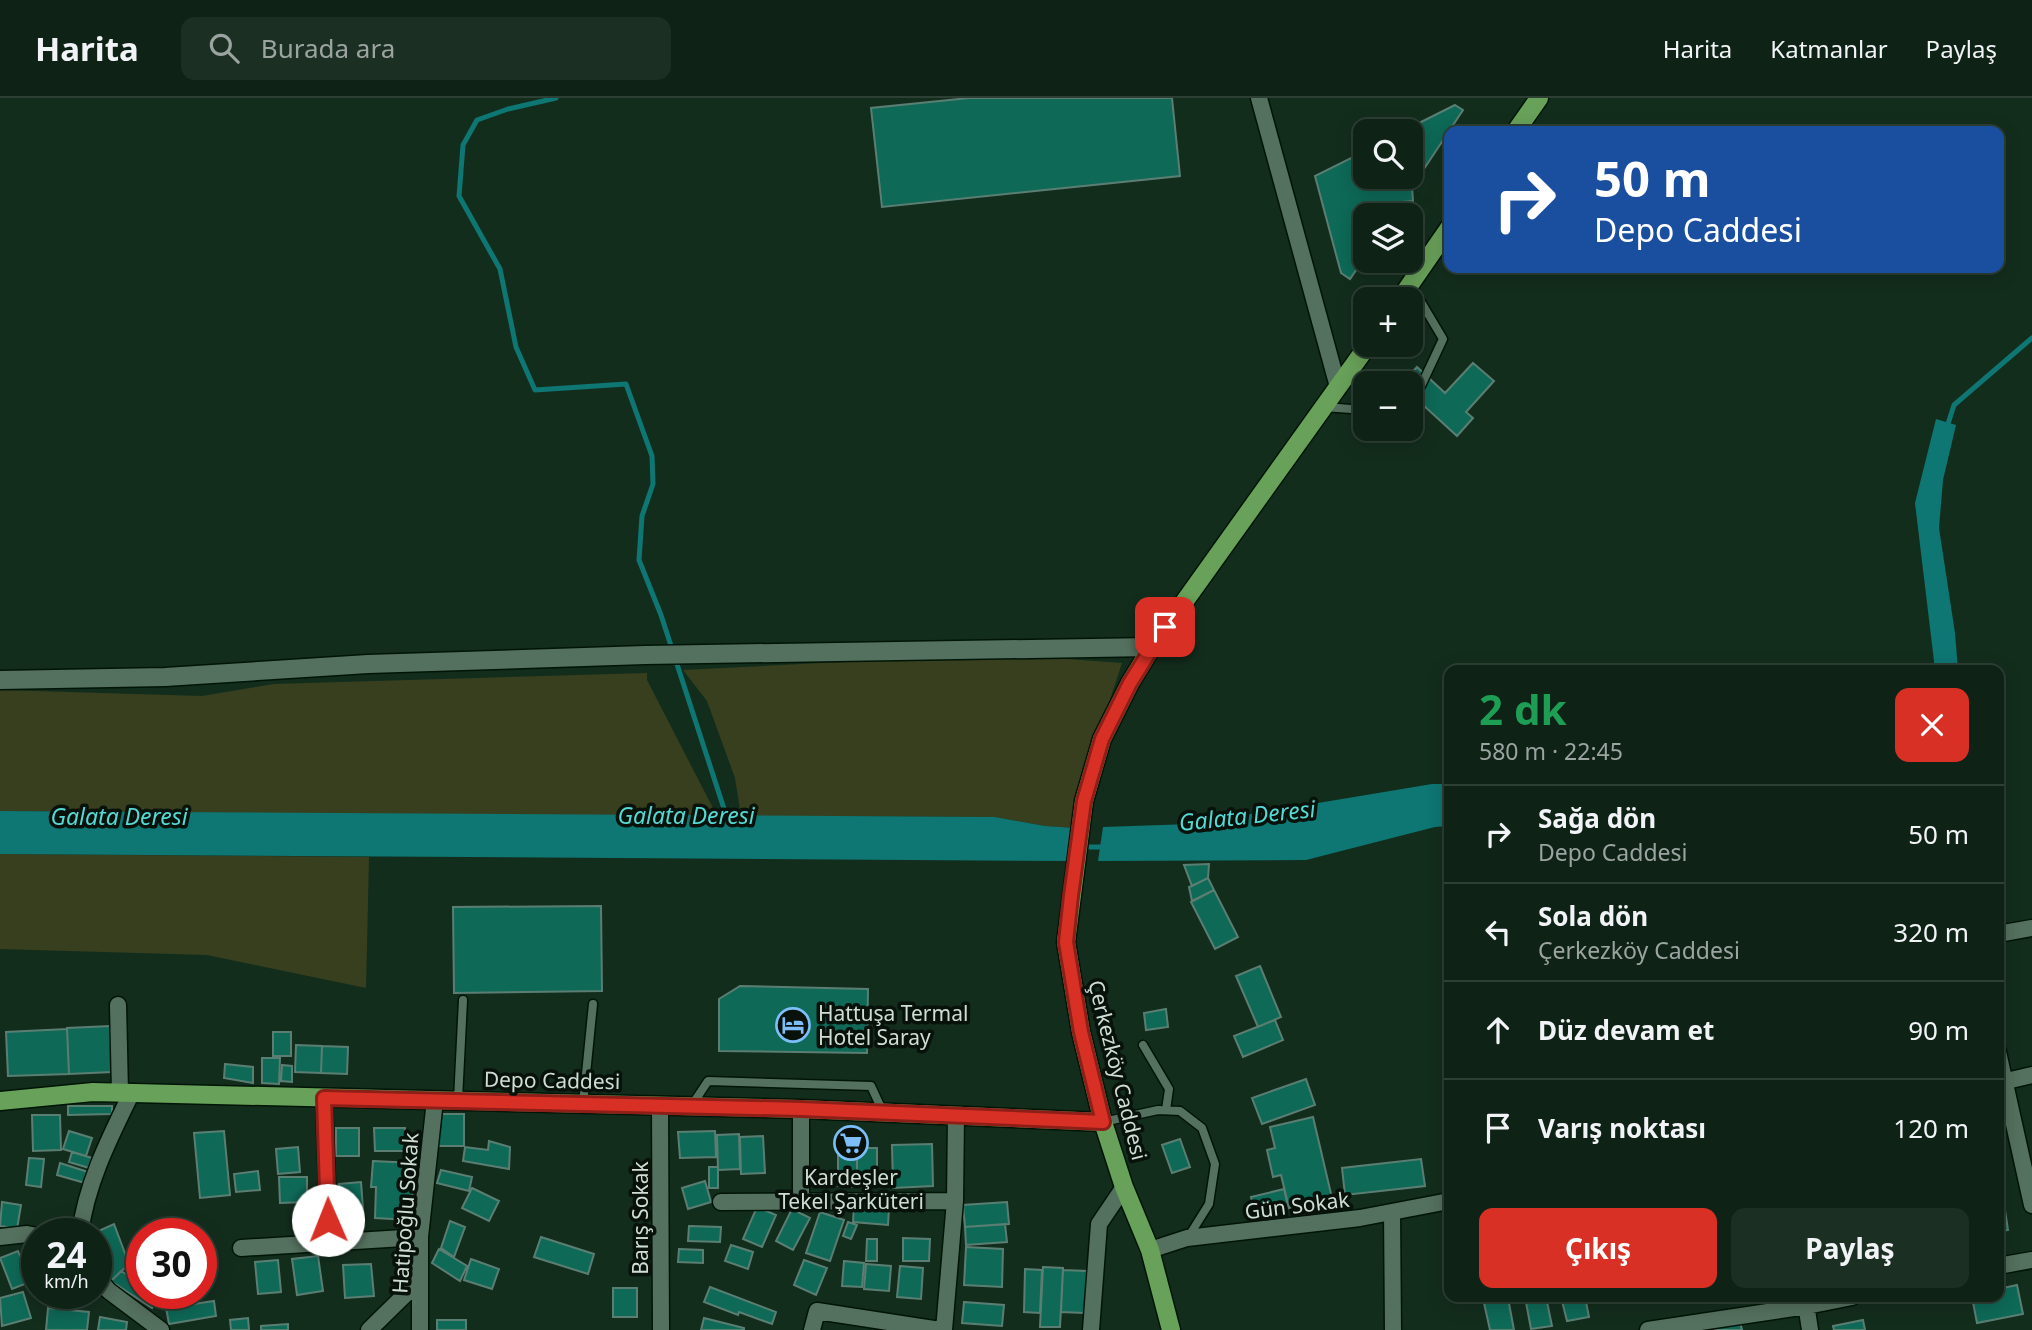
<!DOCTYPE html>
<html lang="tr">
<meta charset="utf-8">
<style>
:root{--surface:#0e2216;--page:#1c2f23;--text:#f1f3f6;--muted:#9ba4a1;--line:#2e3f35;--accent:#d93025}
body{margin:0;font-family:"Noto Sans",sans-serif;background:var(--page);color:var(--text);height:100vh;display:flex;flex-direction:column;font-size:26px;white-space:nowrap}
*{box-sizing:border-box;margin:0}
p{font-size:23px;color:var(--muted)}
.icon{flex:none;width:38px;height:38px;fill:none;stroke:currentColor;stroke-width:2;stroke-linecap:round;stroke-linejoin:round}
.map{position:relative;flex:1;overflow:hidden}
.drawer{position:absolute;left:1444px;top:567px;width:560px;height:637px;display:flex;flex-direction:column;background:var(--surface);border-radius:14px;box-shadow:0 4px 18px #0003,0 0 0 2px var(--line)}
.drawer>*{flex:none}
.top-card{position:absolute;left:1444px;top:28px;width:560px;height:147px;border-radius:14px;box-shadow:0 4px 18px #0003,0 0 0 2px var(--line);background:#1a4fa0;color:#fff;overflow:hidden}
.fabs{position:absolute;left:1353px;top:21px;display:grid;gap:14px}
.fabs a{display:grid;place-items:center;width:70px;height:70px;border-radius:14px;background:var(--surface);box-shadow:0 4px 18px #0003,0 0 0 2px var(--line);font-size:35px}
.speed{position:absolute;left:21px;top:1120px;display:flex;gap:14px;font-size:35px;font-weight:700;text-align:center}
.speed>*{display:grid;place-content:center;width:91px;height:91px;border-radius:50%;background:var(--surface);box-shadow:0 4px 18px #0003,0 0 0 2px var(--line);line-height:1}
.speed small{font-size:18px;font-weight:400}
.speed .limit{border:10px solid #d22;background:#fff;color:#111}
.pin{position:absolute;display:grid;place-items:center;width:60px;height:60px;color:#fff;margin:-30px;border-radius:14px;box-shadow:0 4px 10px #0006}
.me{position:absolute;width:77px;margin:-38px;rotate:359deg;stroke-linejoin:round;filter:drop-shadow(0 0 5px #0008)}
.turn{display:flex;align-items:center;gap:24px;height:147px;padding:0 35px;font-size:32px}
.turn .icon{width:91px;height:91px;stroke-width:2.5}
.turn b{display:block;font-size:49px;line-height:60px}
.round{display:grid;place-items:center;flex:none;width:74px;height:74px;border-radius:14px;background:var(--page)}
.headline{display:flex;align-items:center;justify-content:space-between;height:119px;padding:0 35px}
h1{font-size:42px;font-weight:700;line-height:52px;color:#1e9e55}
.action{display:flex;gap:14px;margin-top:auto;padding:14px 35px}
.action a{flex:1;height:80px;border-radius:14px;background:var(--accent);color:#fff;font-size:28px;font-weight:700;line-height:80px;text-align:center}
.action a+a{background:var(--page);color:var(--text)}
ul{padding:0;list-style:none}
li{display:flex;align-items:center;gap:21px;height:98px;padding:0 35px;border-top:2px solid var(--line)}
li div{flex:1}
li b{display:block;font-size:26px}
li em{font-style:normal}
header{display:flex;align-items:center;gap:42px;box-sizing:border-box;height:98px;padding:0 35px;background:var(--surface);border-bottom:2px solid var(--line)}
header strong{font-size:33px}
nav{display:flex;gap:38px;margin-inline-start:auto;font-size:24px}
.search{width:490px;height:63px;background:var(--page);display:flex;align-items:center;gap:18px;box-sizing:border-box;padding:0 24px;border-radius:14px;color:var(--muted);font-size:26px}
.map>svg:first-child{display:block}
.green{fill:#383f1e}
.water{fill:#0e7673}
.lines{fill:none;stroke-linecap:round;stroke-linejoin:round}
.stream{stroke:#0e7673;stroke-width:5}
.building{fill:#0e6957;stroke:#5b7e73;stroke-width:2}
.service-casing{stroke:#001507;stroke-width:11}
.minor-casing{stroke:#001507;stroke-width:19}
.tertiary-casing{stroke:#001507;stroke-width:21}
.primary-casing{stroke:#001507;stroke-width:21}
.service{stroke:#54705e;stroke-width:8}
.minor{stroke:#54705e;stroke-width:16}
.tertiary{stroke:#54705e;stroke-width:18}
.primary{stroke:#68a159;stroke-width:18}
.route-casing{stroke:#8d1f18;stroke-width:18}
.route{stroke:#d93025;stroke-width:12}
.labels{text-anchor:middle;dominant-baseline:central;stroke-width:7;stroke-linejoin:round;paint-order:stroke}
.poi-label{font-size:21px;fill:#cfded4;stroke:#08120b;text-anchor:start}
.street-label{font-size:21px;fill:#cfded4;stroke:#08120b}
.water-label{font-size:23px;font-style:italic;fill:#54d9d5;stroke:#08120b}
</style>
<header>
<strong>Harita</strong>
<div class="search"><svg class="icon" aria-label="search" viewBox="0 0 24 24"><circle cx="10" cy="10" r="6"/><path d="M15 15l6 6"/></svg>Burada ara</div>
<nav><a>Harita</a><a>Katmanlar</a><a>Paylaş</a></nav>
</header>
<div class="map">
<svg width="2032" height="1232" viewBox="0 0 2032 1232">
<rect width="100%" height="100%" fill="#132d1d"/>
<path class="green" d="M 999,556 L 1122,565 L 1088,669 L 1076,730 L 1045,728 L 995,719 L 741,718 L 735,680 L 707,603 L 683,572 Z
M 647,575 L 647,582 L 714,712 L 709,719 L 0,713 L 0,592 L 202,598 L 274,586 Z
M 0,756 L 369,759 L 366,890 L 207,857 L 0,851 Z"/>
<path class="water" d="M 1936,321 L 1956,327 L 1943,382 L 1939,430 L 1955,535 L 1958,572 L 1934,572 L 1934,563 L 1915,405 Z
M 1432,686 L 1449,686 L 1449,728 L 1435,729 L 1306,762 L 1098,763 L 1103,729 L 1191,726 Z
M 0,713 L 995,719 L 1045,728 L 1076,730 L 1071,763 L 0,756 Z"/>
<g class="lines">
<path class="stream" d="M 556,0 L 508,11 L 477,22 L 463,47 L 459,98 L 500,171 L 516,249 L 535,292 L 626,286 L 652,358 L 653,386 L 642,418 L 639,462 L 661,517 L 728,723
M 1947,329 L 1954,307 L 2032,240
M 1081,749 L 1106,749"/>
</g>
<path class="building" d="M 969,0 L 1172,0 L 1180,78 L 882,109 L 871,10 Z
M 1455,7 L 1463,12 L 1412,89 L 1413,103 L 1402,104 L 1393,117 L 1365,117 L 1365,159 L 1350,181 L 1341,175 L 1315,78 L 1365,53 L 1365,79 L 1410,79 L 1410,33 L 1403,33 Z
M 1473,265 L 1494,283 L 1466,314 L 1473,320 L 1457,338 L 1410,295 L 1410,285 L 1402,285 L 1417,269 L 1445,295 Z
M 1209,766 L 1208,780 L 1192,788 L 1184,767 Z
M 1208,780 L 1214,792 L 1192,803 L 1189,789 Z
M 1214,792 L 1238,839 L 1215,851 L 1191,804 Z
M 601,808 L 602,893 L 454,895 L 453,809 Z
M 1260,868 L 1281,919 L 1258,929 L 1236,878 Z
M 740,888 L 868,891 L 867,955 L 719,953 L 719,901 Z
M 1166,911 L 1168,929 L 1146,932 L 1144,915 Z
M 1275,922 L 1283,942 L 1243,959 L 1234,938 Z
M 110,928 L 112,974 L 69,976 L 67,930 Z
M 67,931 L 69,976 L 8,978 L 6,934 Z
M 273,934 L 291,934 L 291,958 L 273,958 Z
M 296,947 L 322,948 L 321,975 L 295,974 Z
M 322,948 L 348,949 L 347,976 L 321,975 Z
M 262,960 L 280,960 L 279,986 L 262,985 Z
M 225,966 L 253,969 L 253,985 L 224,980 Z
M 282,967 L 292,968 L 292,984 L 281,983 Z
M 1306,981 L 1315,1007 L 1262,1026 L 1252,1000 Z
M 68,1008 L 112,1008 L 112,1016 L 68,1017 Z
M 436,1016 L 464,1016 L 464,1048 L 436,1048 Z
M 32,1017 L 60,1017 L 61,1052 L 33,1053 Z
M 1313,1019 L 1332,1100 L 1289,1110 L 1281,1077 L 1273,1079 L 1267,1052 L 1275,1050 L 1270,1029 Z
M 336,1030 L 359,1030 L 359,1058 L 336,1058 Z
M 374,1030 L 405,1030 L 405,1053 L 375,1053 Z
M 69,1033 L 92,1040 L 86,1058 L 63,1051 Z
M 224,1033 L 230,1097 L 200,1100 L 194,1035 Z
M 715,1033 L 716,1059 L 680,1060 L 678,1034 Z
M 739,1036 L 740,1071 L 718,1072 L 717,1037 Z
M 763,1038 L 765,1075 L 741,1076 L 740,1039 Z
M 1180,1041 L 1190,1069 L 1172,1075 L 1162,1047 Z
M 489,1043 L 510,1049 L 509,1071 L 463,1063 L 465,1049 L 488,1052 Z
M 932,1046 L 933,1088 L 893,1090 L 892,1047 Z
M 298,1049 L 300,1074 L 278,1076 L 276,1051 Z
M 838,1049 L 857,1050 L 857,1089 L 838,1088 Z
M 857,1050 L 877,1050 L 877,1089 L 857,1089 Z
M 72,1054 L 92,1060 L 89,1070 L 69,1064 Z
M 29,1060 L 44,1061 L 41,1089 L 26,1087 Z
M 1421,1061 L 1425,1088 L 1345,1097 L 1342,1070 Z
M 373,1063 L 414,1065 L 411,1122 L 375,1120 L 376,1089 L 371,1089 Z
M 60,1065 L 88,1074 L 85,1085 L 57,1077 Z
M 709,1069 L 718,1069 L 718,1090 L 709,1090 Z
M 441,1072 L 472,1079 L 469,1093 L 437,1085 Z
M 258,1073 L 260,1092 L 236,1094 L 234,1076 Z
M 279,1079 L 307,1079 L 307,1104 L 280,1105 Z
M 705,1083 L 711,1104 L 688,1111 L 682,1090 Z
M 361,1084 L 364,1124 L 341,1125 L 339,1086 Z
M 472,1090 L 499,1103 L 489,1123 L 462,1110 Z
M 1284,1091 L 1288,1108 L 1255,1116 L 1251,1099 Z
M 2,1104 L 21,1107 L 17,1131 L 0,1128 Z
M 1007,1104 L 1009,1126 L 965,1129 L 963,1107 Z
M 2004,1106 L 2008,1132 L 1998,1134 L 1998,1107 Z
M 854,1107 L 889,1110 L 888,1127 L 853,1124 Z
M 757,1109 L 776,1117 L 762,1149 L 743,1141 Z
M 792,1111 L 810,1120 L 793,1152 L 776,1143 Z
M 820,1114 L 844,1122 L 830,1163 L 806,1155 Z
M 450,1123 L 465,1129 L 454,1159 L 441,1150 Z
M 848,1124 L 857,1127 L 851,1141 L 843,1138 Z
M 114,1126 L 129,1166 L 111,1183 L 96,1149 L 96,1136 L 92,1136 Z
M 1005,1126 L 1007,1144 L 966,1147 L 965,1129 Z
M 689,1128 L 721,1129 L 720,1144 L 688,1143 Z
M 541,1139 L 594,1156 L 588,1176 L 534,1159 Z
M 903,1140 L 930,1141 L 929,1163 L 903,1163 Z
M 867,1141 L 877,1141 L 877,1163 L 866,1163 Z
M 731,1147 L 753,1154 L 748,1171 L 725,1163 Z
M 966,1149 L 1003,1151 L 1002,1189 L 964,1187 Z
M 439,1151 L 467,1168 L 460,1183 L 432,1165 Z
M 679,1151 L 703,1152 L 703,1165 L 678,1164 Z
M 18,1153 L 30,1184 L 12,1191 L 0,1160 Z
M 318,1158 L 323,1193 L 297,1197 L 292,1161 Z
M 471,1161 L 499,1171 L 492,1191 L 464,1182 Z
M 278,1162 L 281,1194 L 258,1196 L 255,1164 Z
M 804,1162 L 827,1170 L 816,1197 L 794,1187 Z
M 844,1163 L 864,1165 L 862,1189 L 842,1188 Z
M 371,1166 L 374,1198 L 345,1200 L 343,1167 Z
M 866,1166 L 891,1168 L 889,1193 L 864,1191 Z
M 900,1168 L 923,1170 L 921,1201 L 897,1199 Z
M 1043,1169 L 1063,1170 L 1060,1229 L 1040,1229 Z
M 1025,1171 L 1042,1172 L 1040,1215 L 1024,1214 Z
M 1063,1172 L 1087,1173 L 1085,1215 L 1061,1214 Z
M 121,1173 L 142,1186 L 142,1195 L 159,1197 L 152,1210 L 111,1183 Z
M 2017,1187 L 2023,1216 L 1977,1225 L 1972,1199 L 1998,1199 L 1998,1191 Z
M 710,1189 L 776,1214 L 772,1226 L 739,1214 L 738,1217 L 704,1204 Z
M 613,1190 L 637,1190 L 637,1219 L 613,1219 Z
M 23,1194 L 31,1220 L 2,1228 L 0,1200 Z
M 1525,1199 L 1546,1199 L 1552,1228 L 1531,1231 Z
M 1561,1199 L 1585,1199 L 1589,1219 L 1567,1223 Z
M 1508,1200 L 1514,1232 L 1490,1232 L 1484,1205 Z
M 179,1202 L 180,1208 L 214,1203 L 216,1218 L 169,1226 L 165,1204 Z
M 964,1204 L 1004,1207 L 1002,1228 L 962,1225 Z
M 48,1210 L 89,1214 L 87,1232 L 46,1232 Z
M 100,1219 L 127,1224 L 126,1232 L 98,1232 Z
M 248,1220 L 249,1232 L 231,1232 L 230,1222 Z
M 704,1220 L 744,1230 L 744,1232 L 701,1232 Z
M 437,1222 L 466,1222 L 466,1232 L 437,1232 Z
M 1863,1222 L 1865,1232 L 1834,1232 L 1833,1228 Z
M 1740,1223 L 1742,1232 L 1715,1232 L 1714,1228 Z
M 288,1226 L 288,1232 L 261,1232 L 261,1228 Z"/>
<g class="lines">
<g class="service-casing">
<path id="service" d="M 1410,300 L 1421,288 L 1443,241 L 1411,187
M 1324,309 L 1365,312
M 1143,947 L 1169,991 L 1166,1012
M 458,1002 L 463,902
M 583,1006 L 593,906
M 692,1007 L 708,983 L 871,988 L 883,1014
M 1103,1024 L 1158,1012 L 1180,1013 L 1202,1030 L 1215,1066 L 1209,1106 L 1189,1138"/>
</g>
<g class="minor-casing">
<path id="minor" d="M 1259,0 L 1338,289
M 1998,836 L 2032,830
M 118,907 L 120,994
M 1998,954 L 2032,1107
M 1998,985 L 2032,977
M 324,1000 L 329,1144
M 660,1007 L 661,1232
M 801,1011 L 801,1104
M 721,1104 L 955,1103
M 1392,1114 L 1393,1232
M 80,1136 C 86,1086 110,1039 132,994
M 0,1139 L 27,1136 L 37,1138
M 241,1150 L 420,1139
M 1150,1152 L 1187,1140 L 1360,1120 L 1449,1103
M 1998,1168 L 2032,1162
M 96,1178 L 109,1193 L 161,1232
M 1805,1199 L 1810,1232
M 369,1232 L 419,1183
M 420,1232 L 420,1139 L 435,1002
M 812,1232 L 817,1213 L 940,1232
M 944,1232 L 955,1103 L 956,1017
M 1091,1232 L 1099,1126 L 1124,1089
M 1648,1232 L 1807,1208 L 1852,1199"/>
</g>
<g class="tertiary-casing">
<path id="tertiary" d="M 0,582 L 165,579 L 368,566 L 645,557 L 1152,549"/>
</g>
<g class="primary-casing">
<path id="primary" d="M 1516,33 L 1539,0
M 1400,201 L 1449,130
M 0,1003 L 93,994 L 801,1011 L 1103,1024
M 1171,1232 L 1150,1152 L 1124,1089 L 1103,1024 L 1081,934 L 1066,844 L 1084,703 L 1102,641 L 1130,585 L 1152,549 L 1368,247"/>
</g>
<use href="#service" class="service"/>
<use href="#minor" class="minor"/>
<use href="#tertiary" class="tertiary"/>
<use href="#primary" class="primary"/>
</g>
<g class="lines">
<g class="route-casing">
<path id="route" d="M 328,1122 L 324,1000 L 801,1011 L 1103,1024 L 1081,934 L 1066,844 L 1071,798 L 1084,703 L 1102,641 L 1130,585 L 1165,529"/>
</g>
<use href="#route" class="route"/>
</g>
<defs>
<g id="hotel-ring" transform="scale(1.75)"><circle r="9.5" fill="#08120b" stroke="#7dbef9" stroke-width="1.5"/><path d="M-6-4.5h1.5V1H6V5H4.5V3h-9V5H-6ZM-4 0a1.8 1.8 0 1 1 3.6 0ZM.5 0V-2.5h3Q6-2.5 6 0Z" fill="#7dbef9"/></g>
<g id="supermarket-ring" transform="scale(1.75)"><circle r="9.5" fill="#08120b" stroke="#7dbef9" stroke-width="1.5"/><path d="M-6-5.5h2.5l.6 2H6L4.5 2H-2.5L-4.4-4H-6ZM-1.5 3.2a1.3 1.3 0 1 0 .1 0ZM3 3.2a1.3 1.3 0 1 0 .1 0Z" fill="#7dbef9"/></g>
</defs>
<g fill-rule="evenodd">
<use href="#hotel-ring" x="793" y="927"/>
<use href="#supermarket-ring" x="851" y="1045"/>
</g>
<g class="labels">
<g class="poi-label">
<text x="818" y="915">Hattuşa Termal<tspan x="818" dy="24">Hotel Saray</tspan></text>
<text x="851" y="1079" text-anchor="middle">Kardeşler<tspan x="851" dy="24">Tekel Şarküteri</tspan></text>
</g>
<g class="street-label">
<text transform="translate(1118 972) rotate(76)">Çerkezköy Caddesi</text>
<text transform="translate(552 982) rotate(1)">Depo Caddesi</text>
<text transform="translate(1297 1107) rotate(-7)">Gün Sokak</text>
<text transform="translate(405 1115) rotate(-86)">Hatipoğlu Sokak</text>
<text transform="translate(640 1120) rotate(-90)">Barış Sokak</text>
</g>
<g class="water-label">
<text x="686" y="717">Galata Deresi</text>
<text transform="translate(1247 717) rotate(-6)">Galata Deresi</text>
<text x="119" y="718">Galata Deresi</text>
</g>
</g>
</svg>
<div class="fabs">
<a><svg class="icon" aria-label="search" viewBox="0 0 24 24"><circle cx="10" cy="10" r="6"/><path d="M15 15l6 6"/></svg></a>
<a><svg class="icon" aria-label="layers" viewBox="0 0 24 24"><path d="M12 4l9 5-9 5-9-5zM3 14l9 5 9-5"/></svg></a>
<a>+</a>
<a>−</a>
</div>
<div class="speed"><div>24<small>km/h</small></div><div class="limit">30</div></div>
<div class="pin" style="left:1165px;top:529px;background:#d93025"><svg class="icon" aria-label="arrive" viewBox="0 0 24 24"><path d="M6 21V4h12l-3 4 3 4H6"/></svg></div>
<svg class="me" style="left:328px;top:1122px" viewBox="-20 -20 40 40"><circle r="19" fill="#fff"/><path d="M0-13L10 11 0 6-10 11z" fill="#d93025"/></svg>
<div class="top-card">
<div class="turn"><svg class="icon" aria-label="right" viewBox="0 0 24 24"><path d="M7 20v-9h11M14 6l5 5-5 5"/></svg><div><b>50 m</b>Depo Caddesi</div></div>
</div>
<section class="drawer">
<div class="headline"><div><h1>2 dk</h1><p>580 m · 22:45</p></div><a class="round" style="background:#d93025;color:#fff"><svg class="icon" aria-label="close" viewBox="0 0 24 24"><path d="M6 6l12 12M18 6L6 18"/></svg></a></div>
<ul>
<li><svg class="icon" aria-label="right" viewBox="0 0 24 24"><path d="M7 20v-9h11M14 6l5 5-5 5"/></svg><div><b>Sağa dön</b><p>Depo Caddesi</p></div><em>50 m</em></li>
<li><svg class="icon" aria-label="left" viewBox="0 0 24 24"><path d="M17 20v-9H6M10 6l-5 5 5 5"/></svg><div><b>Sola dön</b><p>Çerkezköy Caddesi</p></div><em>320 m</em></li>
<li><svg class="icon" aria-label="ahead" viewBox="0 0 24 24"><path d="M12 20V5M6 11l6-6 6 6"/></svg><div><b>Düz devam et</b></div><em>90 m</em></li>
<li><svg class="icon" aria-label="arrive" viewBox="0 0 24 24"><path d="M6 21V4h12l-3 4 3 4H6"/></svg><div><b>Varış noktası</b></div><em>120 m</em></li>
</ul>
<div class="action"><a>Çıkış</a><a>Paylaş</a></div>
</section>
</div>
